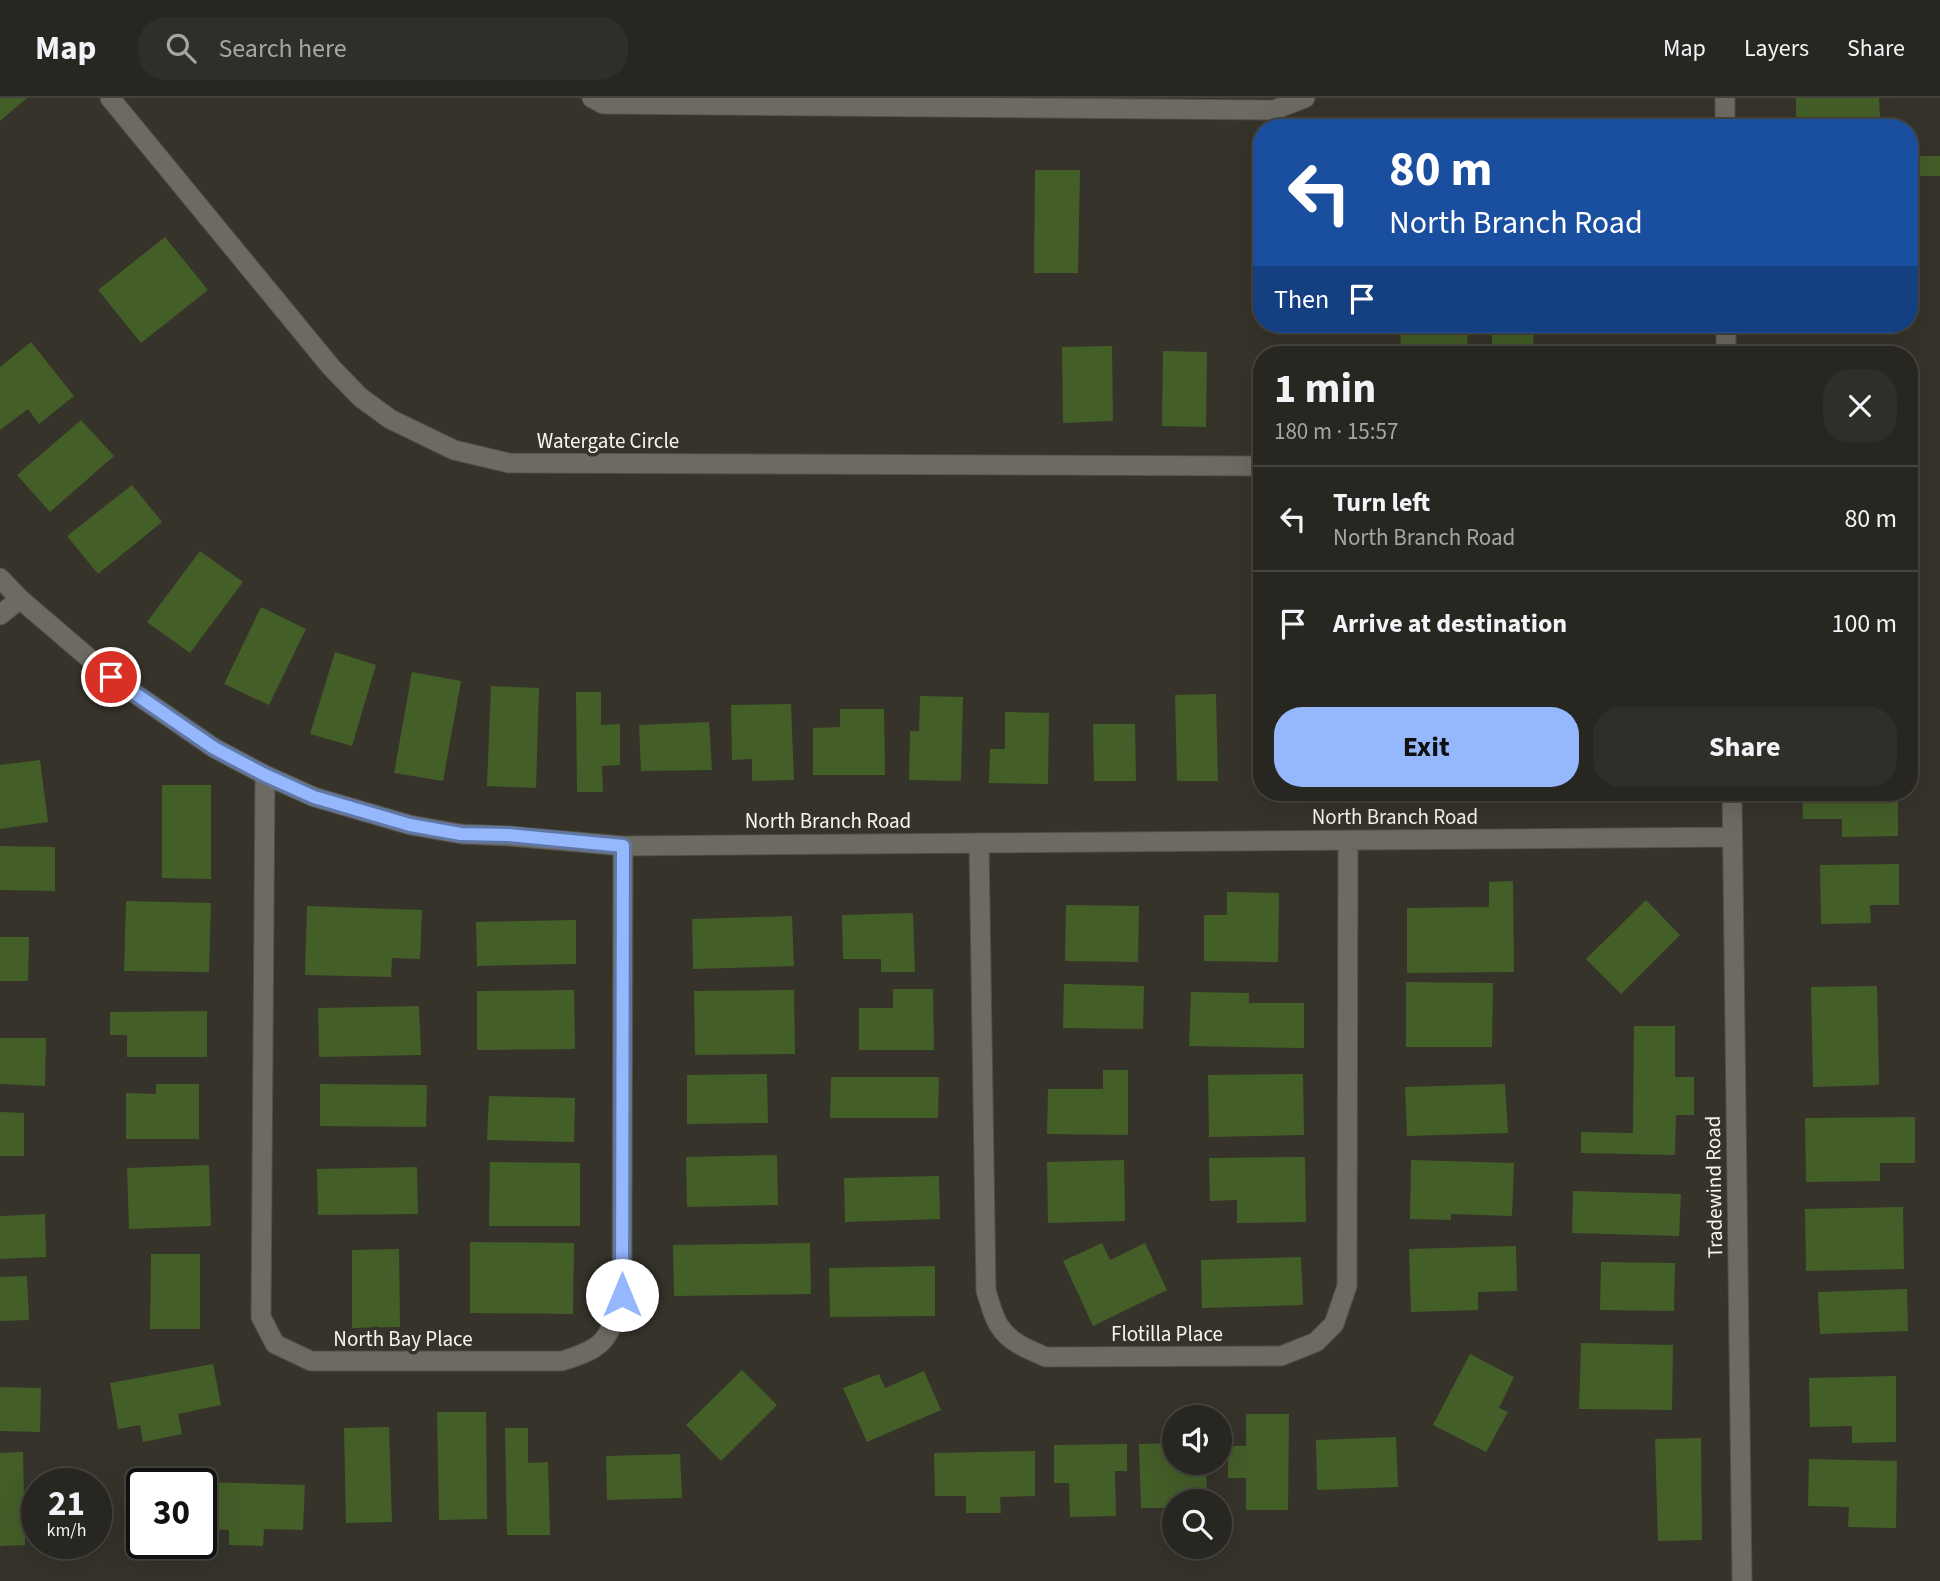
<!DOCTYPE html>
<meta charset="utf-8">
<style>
:root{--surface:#282620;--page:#302e29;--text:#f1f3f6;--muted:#a5a5a5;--line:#44433e;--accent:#94b7fd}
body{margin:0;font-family:"Source Sans 3",sans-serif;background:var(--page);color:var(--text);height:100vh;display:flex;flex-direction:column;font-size:26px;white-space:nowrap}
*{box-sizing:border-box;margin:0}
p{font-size:23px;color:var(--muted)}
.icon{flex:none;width:38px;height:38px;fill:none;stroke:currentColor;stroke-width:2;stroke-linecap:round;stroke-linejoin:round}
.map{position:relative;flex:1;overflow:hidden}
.side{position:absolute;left:1253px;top:248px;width:665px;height:455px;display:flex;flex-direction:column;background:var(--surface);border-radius:28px;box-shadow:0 7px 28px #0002,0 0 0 2px var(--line)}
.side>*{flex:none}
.banner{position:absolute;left:1253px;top:21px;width:665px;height:214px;border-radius:28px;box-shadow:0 7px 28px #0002,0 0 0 2px var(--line);background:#1a4fa0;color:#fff;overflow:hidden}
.buttons{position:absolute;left:1162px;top:1307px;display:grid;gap:14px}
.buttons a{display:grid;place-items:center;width:70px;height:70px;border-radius:50%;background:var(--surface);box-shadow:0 7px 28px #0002,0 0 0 2px var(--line);font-size:35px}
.speed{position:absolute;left:21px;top:1370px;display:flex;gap:14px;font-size:35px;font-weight:700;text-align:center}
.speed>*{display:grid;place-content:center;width:91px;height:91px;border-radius:50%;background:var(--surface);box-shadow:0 7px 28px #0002,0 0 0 2px var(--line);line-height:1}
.speed small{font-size:18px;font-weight:400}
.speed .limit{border:4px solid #111;border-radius:10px;background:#fff;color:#111}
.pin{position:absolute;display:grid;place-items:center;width:60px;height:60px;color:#fff;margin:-30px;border:4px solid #fff;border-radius:50%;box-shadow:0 2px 7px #0007}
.me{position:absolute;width:77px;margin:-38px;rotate:0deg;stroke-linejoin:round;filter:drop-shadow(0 0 5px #0008)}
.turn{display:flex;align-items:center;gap:24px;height:147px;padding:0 21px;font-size:32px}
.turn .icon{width:91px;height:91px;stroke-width:2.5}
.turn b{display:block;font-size:49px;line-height:60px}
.then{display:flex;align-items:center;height:66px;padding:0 21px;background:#0003;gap:14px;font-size:26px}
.round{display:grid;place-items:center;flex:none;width:74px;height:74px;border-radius:28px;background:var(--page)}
.headline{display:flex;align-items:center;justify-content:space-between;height:119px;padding:0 21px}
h1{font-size:42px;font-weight:700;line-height:52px}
.cta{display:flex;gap:14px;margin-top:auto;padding:14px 21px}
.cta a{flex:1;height:80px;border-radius:28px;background:var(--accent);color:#111;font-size:28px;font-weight:700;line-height:80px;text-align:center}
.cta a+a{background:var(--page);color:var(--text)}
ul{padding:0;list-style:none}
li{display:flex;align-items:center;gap:21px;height:105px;padding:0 21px;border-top:2px solid var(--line)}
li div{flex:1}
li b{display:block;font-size:26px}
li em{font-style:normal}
header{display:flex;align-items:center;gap:42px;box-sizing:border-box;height:98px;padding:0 35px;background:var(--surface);border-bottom:2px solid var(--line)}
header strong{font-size:33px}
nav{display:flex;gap:38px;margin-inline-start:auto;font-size:24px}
.search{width:490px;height:63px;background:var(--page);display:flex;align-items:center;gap:18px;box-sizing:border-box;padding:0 24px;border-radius:28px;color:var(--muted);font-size:26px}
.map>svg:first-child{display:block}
.building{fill:#445e28}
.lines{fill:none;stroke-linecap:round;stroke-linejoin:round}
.minor-casing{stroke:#514f47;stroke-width:21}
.minor{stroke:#6d6b61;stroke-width:19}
.route-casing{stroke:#6077a4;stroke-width:18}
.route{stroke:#94b7fd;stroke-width:12}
.labels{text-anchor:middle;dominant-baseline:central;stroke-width:7;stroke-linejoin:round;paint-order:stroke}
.street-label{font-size:21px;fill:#f6f5ef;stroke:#35332a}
</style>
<header>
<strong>Map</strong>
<div class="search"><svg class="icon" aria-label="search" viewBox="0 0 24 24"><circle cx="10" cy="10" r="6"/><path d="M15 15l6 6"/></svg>Search here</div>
<nav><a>Map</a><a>Layers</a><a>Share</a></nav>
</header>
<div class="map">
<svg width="1940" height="1483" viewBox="0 0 1940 1483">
<rect width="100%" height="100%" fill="#35332a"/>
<path class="building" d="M 0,0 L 27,0 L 0,23 Z
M 1796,0 L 1879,0 L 1880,20 L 1796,21 Z
M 1919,58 L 1940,58 L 1940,78 L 1919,78 Z
M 1035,72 L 1080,72 L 1078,175 L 1034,175 Z
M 165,139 L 208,192 L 141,245 L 98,192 Z
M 1400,226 L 1467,226 L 1468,257 L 1401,257 Z
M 1492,226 L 1534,226 L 1533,257 L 1492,257 Z
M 31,244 L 74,298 L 39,326 L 28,311 L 0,332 L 0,269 Z
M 1112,248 L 1113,323 L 1063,325 L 1062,249 Z
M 1163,253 L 1207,254 L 1206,329 L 1162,328 Z
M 81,322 L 114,358 L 50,414 L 17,377 Z
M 132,387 L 162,424 L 98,476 L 67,438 Z
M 1909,408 L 1915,408 L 1917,480 L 1909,480 Z
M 200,453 L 243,484 L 190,555 L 147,524 Z
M 261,509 L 306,531 L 269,607 L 224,586 Z
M 1909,513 L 1915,513 L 1916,561 L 1909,561 Z
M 335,554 L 376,567 L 352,648 L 310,636 Z
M 412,574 L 461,583 L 443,683 L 394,675 Z
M 491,588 L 539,590 L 536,690 L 487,688 Z
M 576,594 L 601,594 L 601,627 L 620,626 L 620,667 L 602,668 L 603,694 L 577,694 Z
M 1216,596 L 1218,683 L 1177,683 L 1175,597 Z
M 920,598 L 963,599 L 961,683 L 909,682 L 910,633 L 919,633 Z
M 791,606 L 794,682 L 752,683 L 752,661 L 732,662 L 731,607 Z
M 840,611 L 884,611 L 885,677 L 813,677 L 813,630 L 840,629 Z
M 1005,614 L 1049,615 L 1048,686 L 989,685 L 990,651 L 1005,651 Z
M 709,624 L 712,672 L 641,673 L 639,627 Z
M 1093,626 L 1135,626 L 1136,683 L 1094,683 Z
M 40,662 L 48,724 L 0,731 L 0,667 Z
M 162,687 L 211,687 L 211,781 L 162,780 Z
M 1802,695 L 1898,695 L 1898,738 L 1842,739 L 1842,721 L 1803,721 Z
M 0,748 L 55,749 L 55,793 L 0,792 Z
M 1899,766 L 1899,807 L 1870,807 L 1871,825 L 1821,826 L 1820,767 Z
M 1513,783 L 1514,874 L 1407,875 L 1407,810 L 1489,809 L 1489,784 Z
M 1227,794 L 1279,795 L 1278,864 L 1204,863 L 1204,817 L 1227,817 Z
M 1646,802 L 1680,837 L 1621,896 L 1586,861 Z
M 126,803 L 211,805 L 209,874 L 124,873 Z
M 1066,807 L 1139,808 L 1138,864 L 1065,863 Z
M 307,808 L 422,812 L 420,861 L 392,860 L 391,879 L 305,877 Z
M 913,815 L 915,874 L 881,874 L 881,861 L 843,861 L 842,817 Z
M 792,818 L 794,868 L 693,871 L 692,821 Z
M 576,822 L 576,866 L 477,868 L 476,824 Z
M 0,839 L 29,839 L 28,883 L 0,883 Z
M 1406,884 L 1493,885 L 1492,949 L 1406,949 Z
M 1064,886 L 1144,888 L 1143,931 L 1063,930 Z
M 1877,888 L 1879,987 L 1813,989 L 1811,889 Z
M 893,891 L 933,891 L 934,952 L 859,952 L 859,910 L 893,910 Z
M 574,892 L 575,951 L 477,952 L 477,893 Z
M 794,892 L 795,956 L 695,957 L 694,893 Z
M 1191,894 L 1249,895 L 1249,905 L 1304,905 L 1304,950 L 1189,948 Z
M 419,908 L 421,957 L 319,959 L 318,910 Z
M 207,913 L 207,959 L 127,959 L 127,937 L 110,937 L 110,914 Z
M 1634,928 L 1675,928 L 1675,979 L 1694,979 L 1694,1017 L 1676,1017 L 1675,1057 L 1581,1055 L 1581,1034 L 1633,1035 Z
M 0,940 L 46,940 L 45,988 L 0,986 Z
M 1103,972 L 1128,972 L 1128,1037 L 1047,1036 L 1048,991 L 1103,991 Z
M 767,976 L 768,1025 L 687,1026 L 687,977 Z
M 1303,976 L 1304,1037 L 1209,1039 L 1208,977 Z
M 831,979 L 939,979 L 938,1020 L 830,1020 Z
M 156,986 L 199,986 L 199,1041 L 126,1041 L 126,995 L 156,996 Z
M 320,986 L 427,987 L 426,1029 L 320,1028 Z
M 1505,986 L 1508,1035 L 1407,1038 L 1405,989 Z
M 489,998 L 575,1000 L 574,1044 L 487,1042 Z
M 0,1014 L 24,1015 L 24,1058 L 0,1058 Z
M 1915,1019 L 1915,1065 L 1880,1065 L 1880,1083 L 1806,1084 L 1805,1020 Z
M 777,1057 L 778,1107 L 687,1109 L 686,1059 Z
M 1305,1059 L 1306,1124 L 1237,1125 L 1237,1102 L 1210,1103 L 1209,1060 Z
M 1124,1062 L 1125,1123 L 1048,1125 L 1047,1064 Z
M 1411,1062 L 1514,1065 L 1512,1118 L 1451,1116 L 1451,1122 L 1410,1121 Z
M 490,1064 L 580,1065 L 580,1128 L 489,1128 Z
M 209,1067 L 211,1128 L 129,1131 L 127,1070 Z
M 417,1069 L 418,1116 L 318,1117 L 317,1071 Z
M 939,1078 L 940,1121 L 845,1124 L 844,1080 Z
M 1573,1093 L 1681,1096 L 1679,1138 L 1572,1135 Z
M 1903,1109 L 1904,1171 L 1806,1173 L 1805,1111 Z
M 45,1116 L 46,1159 L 0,1161 L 0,1118 Z
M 470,1144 L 574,1145 L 573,1216 L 470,1215 Z
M 810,1145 L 811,1196 L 674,1198 L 673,1147 Z
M 1102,1145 L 1110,1162 L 1145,1145 L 1167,1192 L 1093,1228 L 1063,1163 Z
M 1516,1148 L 1517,1193 L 1478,1194 L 1478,1212 L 1411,1214 L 1409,1151 Z
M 399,1151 L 400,1229 L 352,1230 L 352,1152 Z
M 151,1156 L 200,1156 L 200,1231 L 150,1231 Z
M 1301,1159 L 1303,1207 L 1202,1210 L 1201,1162 Z
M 1601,1164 L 1675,1165 L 1674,1213 L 1600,1212 Z
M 935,1168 L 935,1218 L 830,1219 L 829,1170 Z
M 27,1178 L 29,1222 L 0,1223 L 0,1179 Z
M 1907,1191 L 1908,1233 L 1820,1236 L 1818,1194 Z
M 1581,1245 L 1673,1247 L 1672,1312 L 1579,1311 Z
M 1470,1256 L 1514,1279 L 1499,1310 L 1508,1314 L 1486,1354 L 1433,1327 Z
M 213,1266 L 221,1307 L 178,1316 L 182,1336 L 143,1344 L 140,1327 L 118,1331 L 110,1285 Z
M 742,1272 L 777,1307 L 721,1363 L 686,1327 Z
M 924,1273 L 941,1312 L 867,1344 L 843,1290 L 879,1276 L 885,1290 Z
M 1896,1278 L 1896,1344 L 1852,1345 L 1852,1328 L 1810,1329 L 1809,1280 Z
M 0,1289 L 41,1290 L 40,1334 L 0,1333 Z
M 437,1314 L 486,1314 L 487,1421 L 439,1422 Z
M 1246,1316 L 1289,1316 L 1288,1412 L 1246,1412 L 1246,1380 L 1228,1380 L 1228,1348 L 1246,1348 Z
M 389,1329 L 392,1424 L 346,1425 L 344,1330 Z
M 505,1330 L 528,1330 L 528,1365 L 548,1364 L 550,1437 L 507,1437 Z
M 1396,1339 L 1398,1389 L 1317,1392 L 1316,1342 Z
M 1701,1340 L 1702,1442 L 1658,1443 L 1655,1341 Z
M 1174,1345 L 1174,1365 L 1206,1365 L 1207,1404 L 1174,1404 L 1174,1410 L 1141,1410 L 1139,1346 Z
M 1127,1346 L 1127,1373 L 1115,1373 L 1116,1418 L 1070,1419 L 1069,1385 L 1054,1385 L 1054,1347 Z
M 1035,1353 L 1035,1398 L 1000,1399 L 1001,1415 L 966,1415 L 966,1398 L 935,1398 L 934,1355 Z
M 23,1354 L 25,1447 L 0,1448 L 0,1355 Z
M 680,1356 L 682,1400 L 607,1402 L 606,1358 Z
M 1809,1361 L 1897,1363 L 1896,1430 L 1848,1429 L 1849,1409 L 1808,1408 Z
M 205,1384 L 305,1387 L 303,1432 L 264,1431 L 263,1448 L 229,1447 L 229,1432 L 204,1431 Z"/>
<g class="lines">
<g class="minor-casing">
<path id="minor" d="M 110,0 L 331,269 L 360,299 L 390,321 L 454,352 L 509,365 L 1262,368
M 592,0 L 603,6 L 1274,12 L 1305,0
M 1725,0 L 1725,30
M 1726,226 L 1726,257
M 0,480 L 20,501 L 111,579 L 214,650 L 265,677 L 314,699 L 410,727 L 461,736 L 508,738 L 623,748 L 1732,739
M 0,517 L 20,501
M 265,677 L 261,1219 L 275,1246 L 311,1263 L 562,1263 C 608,1249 608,1241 622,1197 L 623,748
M 1732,695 L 1742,1483
M 979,745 L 986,1193 C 990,1204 993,1220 1000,1229 C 1010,1245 1030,1252 1046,1259 L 1281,1258 L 1316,1244 L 1334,1226 L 1347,1188 L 1348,742"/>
</g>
<use href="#minor" class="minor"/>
</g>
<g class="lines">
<g class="route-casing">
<path id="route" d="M 111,579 L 214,650 L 265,677 L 314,699 L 410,727 L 461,736 L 508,737 L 623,748 L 622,1197"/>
</g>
<use href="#route" class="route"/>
</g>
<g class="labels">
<g class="street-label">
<text x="608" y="343">Watergate Circle</text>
<text x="1395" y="719">North Branch Road</text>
<text x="828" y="723">North Branch Road</text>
<text transform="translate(1714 1089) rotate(-91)">Tradewind Road</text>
<text x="1167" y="1236">Flotilla Place</text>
<text x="403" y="1241">North Bay Place</text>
</g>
</g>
</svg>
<div class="buttons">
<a><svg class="icon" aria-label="sound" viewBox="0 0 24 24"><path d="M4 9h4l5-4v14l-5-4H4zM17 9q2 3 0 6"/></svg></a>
<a><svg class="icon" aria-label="search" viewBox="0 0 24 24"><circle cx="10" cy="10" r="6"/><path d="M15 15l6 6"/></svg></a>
</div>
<div class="speed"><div>21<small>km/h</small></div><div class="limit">30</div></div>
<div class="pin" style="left:111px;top:579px;background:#d93025"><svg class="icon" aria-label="arrive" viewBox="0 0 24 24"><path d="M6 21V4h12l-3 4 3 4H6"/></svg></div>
<svg class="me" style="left:622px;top:1197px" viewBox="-20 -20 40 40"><circle r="19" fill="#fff"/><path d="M0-13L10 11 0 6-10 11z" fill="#94b7fd"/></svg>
<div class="banner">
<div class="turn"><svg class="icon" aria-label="left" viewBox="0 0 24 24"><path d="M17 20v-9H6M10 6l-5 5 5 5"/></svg><div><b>80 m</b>North Branch Road</div></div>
<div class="then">Then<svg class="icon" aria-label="arrive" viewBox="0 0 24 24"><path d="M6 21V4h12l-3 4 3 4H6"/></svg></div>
</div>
<section class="side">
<div class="headline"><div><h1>1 min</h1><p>180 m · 15:57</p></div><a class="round"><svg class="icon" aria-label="close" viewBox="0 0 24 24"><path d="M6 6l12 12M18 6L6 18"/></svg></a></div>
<ul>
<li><svg class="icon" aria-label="left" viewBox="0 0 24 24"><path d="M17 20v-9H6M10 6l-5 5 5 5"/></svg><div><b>Turn left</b><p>North Branch Road</p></div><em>80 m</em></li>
<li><svg class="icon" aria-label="arrive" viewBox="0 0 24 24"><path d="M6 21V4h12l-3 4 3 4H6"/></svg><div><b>Arrive at destination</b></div><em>100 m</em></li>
</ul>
<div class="cta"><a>Exit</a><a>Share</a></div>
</section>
</div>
